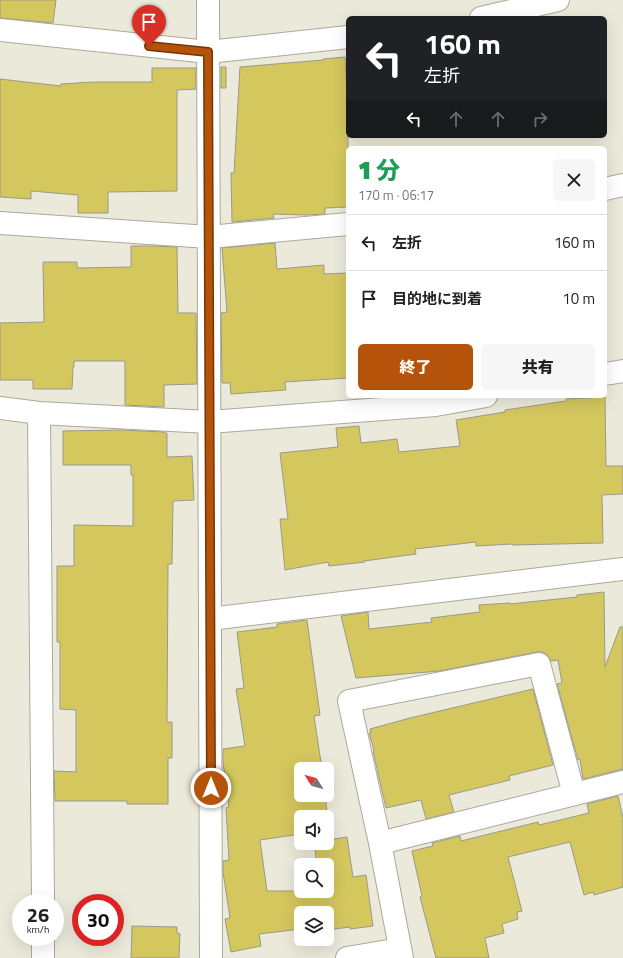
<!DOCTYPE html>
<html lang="ja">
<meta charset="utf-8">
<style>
:root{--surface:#fff;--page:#f6f6f6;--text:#202124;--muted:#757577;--line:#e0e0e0;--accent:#b45309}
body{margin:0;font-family:"Titillium Web","Noto Sans JP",sans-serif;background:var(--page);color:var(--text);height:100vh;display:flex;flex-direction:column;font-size:15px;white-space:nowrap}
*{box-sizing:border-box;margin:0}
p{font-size:13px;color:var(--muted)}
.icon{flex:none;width:22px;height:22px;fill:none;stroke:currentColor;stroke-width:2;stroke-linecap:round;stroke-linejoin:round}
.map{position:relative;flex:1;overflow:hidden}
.side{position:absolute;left:346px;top:146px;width:261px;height:252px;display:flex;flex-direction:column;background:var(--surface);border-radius:6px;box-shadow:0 4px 16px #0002}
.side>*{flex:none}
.top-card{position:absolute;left:346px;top:16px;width:261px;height:122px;border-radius:6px;box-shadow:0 4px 16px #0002;background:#202124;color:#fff;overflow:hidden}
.needle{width:26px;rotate:307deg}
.fabs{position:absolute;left:294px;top:762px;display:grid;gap:8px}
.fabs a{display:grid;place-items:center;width:40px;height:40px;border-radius:6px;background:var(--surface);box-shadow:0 4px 16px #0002;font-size:20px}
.speed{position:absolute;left:12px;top:894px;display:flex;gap:8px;font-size:20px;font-weight:700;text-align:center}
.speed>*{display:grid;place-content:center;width:52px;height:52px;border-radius:50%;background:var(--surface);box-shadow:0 4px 16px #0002;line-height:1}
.speed small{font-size:10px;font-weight:400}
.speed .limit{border:6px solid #d22;background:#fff;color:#111}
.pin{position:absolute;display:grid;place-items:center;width:34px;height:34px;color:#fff;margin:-41px -17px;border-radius:50% 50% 50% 0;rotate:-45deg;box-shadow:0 0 4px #0007}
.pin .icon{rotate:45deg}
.me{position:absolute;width:44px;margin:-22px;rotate:0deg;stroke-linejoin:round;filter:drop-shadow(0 0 3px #0008)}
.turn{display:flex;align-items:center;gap:14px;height:84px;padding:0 12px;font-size:18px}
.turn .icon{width:52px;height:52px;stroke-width:2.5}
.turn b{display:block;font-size:28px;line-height:34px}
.lanes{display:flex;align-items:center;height:38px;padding:0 12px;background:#0003;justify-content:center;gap:20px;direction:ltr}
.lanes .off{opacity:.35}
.round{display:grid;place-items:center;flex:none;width:42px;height:42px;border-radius:6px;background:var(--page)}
.head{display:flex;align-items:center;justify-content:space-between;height:68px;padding:0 12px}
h1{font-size:24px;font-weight:800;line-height:30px;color:#1e9e55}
.action{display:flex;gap:8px;margin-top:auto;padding:8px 12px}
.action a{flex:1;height:46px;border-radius:6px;background:var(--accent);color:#fff;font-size:16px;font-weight:800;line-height:46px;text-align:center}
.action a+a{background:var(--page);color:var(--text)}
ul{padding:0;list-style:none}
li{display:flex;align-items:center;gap:12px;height:56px;padding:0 12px;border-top:1px solid var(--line)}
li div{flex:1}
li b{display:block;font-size:15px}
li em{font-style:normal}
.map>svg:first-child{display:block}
.building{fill:#d4c75e;stroke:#9b998b}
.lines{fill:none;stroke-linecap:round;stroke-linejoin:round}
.street-casing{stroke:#aba99b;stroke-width:24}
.street{stroke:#fff;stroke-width:22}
.route-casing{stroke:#753606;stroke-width:10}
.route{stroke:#b45309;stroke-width:7}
</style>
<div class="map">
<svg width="623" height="958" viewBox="0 0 623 958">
<rect width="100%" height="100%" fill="#ebe9da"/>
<path class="building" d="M 0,0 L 56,0 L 53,23 L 0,18 Z
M 345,57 L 347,91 L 348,91 L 348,207 L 325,208 L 325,214 L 305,215 L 273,214 L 274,218 L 232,222 L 231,173 L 234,173 L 240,67 L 323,60 L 323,59 Z
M 221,67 L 226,67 L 226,88 L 221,88 Z
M 152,68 L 196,68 L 196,89 L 177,90 L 177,191 L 108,192 L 108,213 L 78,213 L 78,195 L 31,191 L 31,199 L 0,197 L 0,79 L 61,86 L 61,84 L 93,82 L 152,82 Z
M 275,243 L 277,269 L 324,265 L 324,274 L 348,273 L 348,378 L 285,382 L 286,390 L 231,394 L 230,383 L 222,383 L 221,313 L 227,312 L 222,248 Z
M 131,246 L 156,246 L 177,247 L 178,313 L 196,313 L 197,384 L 164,385 L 164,407 L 125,405 L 125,361 L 74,361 L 74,367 L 73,367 L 72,389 L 33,389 L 33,380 L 0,380 L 0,323 L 44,322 L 43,262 L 77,262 L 77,268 L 131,267 Z
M 605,397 L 606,466 L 623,466 L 623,494 L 602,495 L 603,543 L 512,545 L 512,544 L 476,546 L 476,542 L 415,549 L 416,554 L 364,561 L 365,562 L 329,566 L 328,562 L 285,570 L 280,519 L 288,519 L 280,453 L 338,447 L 336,428 L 359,426 L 361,443 L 397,439 L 399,452 L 460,446 L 456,420 L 505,412 L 505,410 L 566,401 L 566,399 Z
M 121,430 L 164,432 L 164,433 L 167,433 L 167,457 L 192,456 L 194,500 L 173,501 L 172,564 L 168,564 L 167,722 L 172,722 L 172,758 L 168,758 L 168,804 L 127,804 L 127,801 L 55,801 L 54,771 L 76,772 L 76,710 L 60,709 L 60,642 L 57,642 L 57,566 L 74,566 L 74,525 L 133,526 L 133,475 L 131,475 L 131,465 L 63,465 L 63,431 Z
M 604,592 L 605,667 L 620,627 L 623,627 L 623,769 L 583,779 L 580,759 L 578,760 L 557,684 L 562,683 L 558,660 L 551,661 L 548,656 L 543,652 L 537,652 L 440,671 L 356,678 L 341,616 L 368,612 L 369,629 L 432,622 L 431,618 L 480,612 L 479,605 L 510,603 L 510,604 L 577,597 L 577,595 Z
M 307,620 L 320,715 L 314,716 L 322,769 L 301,769 L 301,795 L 325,795 L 329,830 L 327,831 L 327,817 L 301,817 L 301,834 L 260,840 L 267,891 L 327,891 L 327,865 L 317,865 L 314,843 L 327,843 L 327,840 L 347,837 L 353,877 L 366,875 L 373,926 L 350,929 L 350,927 L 327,930 L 327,913 L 301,913 L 301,929 L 259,934 L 261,946 L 231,952 L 225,919 L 230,918 L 223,872 L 223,861 L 229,860 L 226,808 L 229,807 L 223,762 L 223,749 L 245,746 L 236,689 L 244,688 L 237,632 L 277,627 L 277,624 Z
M 533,689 L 553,765 L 509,776 L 510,780 L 449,795 L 454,812 L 426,819 L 421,800 L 386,808 L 373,751 L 374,750 L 369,733 L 371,733 L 370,729 L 410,718 Z
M 618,796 L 623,818 L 623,887 L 594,895 L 593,892 L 584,895 L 570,842 L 508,857 L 522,911 L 517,912 L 518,919 L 502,924 L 504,933 L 485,938 L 489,958 L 436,958 L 420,897 L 422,896 L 412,851 L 433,846 L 432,843 L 460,836 L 461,841 L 538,822 L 539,825 L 589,813 L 587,804 Z
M 132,926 L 177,927 L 177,933 L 180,934 L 179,958 L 131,958 Z"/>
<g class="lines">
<g class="street-casing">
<path id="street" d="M 208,0 L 211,958
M 481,18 L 558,0
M 0,30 L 208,52 L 348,37
M 605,189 L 623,185
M 0,223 L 209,237 L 348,224
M 605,374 L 623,371
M 0,408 L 39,413 L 209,422 L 436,405 L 486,396
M 39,413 L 43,903
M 210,619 L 623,569
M 380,843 L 623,782
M 43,937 L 43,958
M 347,958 L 400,949
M 402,958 L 380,843 L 349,701 L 539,664 L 574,794"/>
</g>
<use href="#street" class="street"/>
</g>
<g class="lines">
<g class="route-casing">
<path id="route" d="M 149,46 L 208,52 L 211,788"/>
</g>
<use href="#route" class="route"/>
</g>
</svg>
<div class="fabs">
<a><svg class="needle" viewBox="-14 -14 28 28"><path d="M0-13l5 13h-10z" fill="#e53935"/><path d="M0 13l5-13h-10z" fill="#757577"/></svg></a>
<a><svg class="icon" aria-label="sound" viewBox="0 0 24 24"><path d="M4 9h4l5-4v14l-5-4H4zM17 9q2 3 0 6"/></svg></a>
<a><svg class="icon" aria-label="search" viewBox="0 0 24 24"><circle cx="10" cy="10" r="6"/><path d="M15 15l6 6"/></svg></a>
<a><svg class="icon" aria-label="layers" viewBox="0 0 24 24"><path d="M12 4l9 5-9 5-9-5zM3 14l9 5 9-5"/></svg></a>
</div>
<div class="speed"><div>26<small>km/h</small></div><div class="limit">30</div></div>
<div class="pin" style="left:149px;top:46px;background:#d93025"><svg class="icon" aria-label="arrive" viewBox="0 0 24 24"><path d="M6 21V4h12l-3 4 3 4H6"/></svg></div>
<svg class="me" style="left:211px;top:788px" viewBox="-20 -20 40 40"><circle r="17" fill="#b45309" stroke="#fff" stroke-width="3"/><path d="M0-11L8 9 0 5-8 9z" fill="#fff"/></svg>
<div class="top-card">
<div class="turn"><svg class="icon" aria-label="left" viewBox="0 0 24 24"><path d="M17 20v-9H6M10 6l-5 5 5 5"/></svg><div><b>160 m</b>左折</div></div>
<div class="lanes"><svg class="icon" aria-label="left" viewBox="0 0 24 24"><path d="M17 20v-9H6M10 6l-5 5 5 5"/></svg><svg class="icon off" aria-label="ahead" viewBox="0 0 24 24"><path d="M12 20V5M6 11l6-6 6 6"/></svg><svg class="icon off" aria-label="ahead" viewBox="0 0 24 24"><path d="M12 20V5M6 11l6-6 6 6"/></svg><svg class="icon off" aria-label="right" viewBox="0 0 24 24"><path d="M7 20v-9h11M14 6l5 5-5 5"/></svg></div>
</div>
<section class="side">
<div class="head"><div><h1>1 分</h1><p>170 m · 06:17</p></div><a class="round"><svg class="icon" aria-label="close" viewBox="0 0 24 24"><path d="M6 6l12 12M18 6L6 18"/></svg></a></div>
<ul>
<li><svg class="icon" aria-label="left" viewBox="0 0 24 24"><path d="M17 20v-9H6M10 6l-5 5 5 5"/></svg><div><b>左折</b></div><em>160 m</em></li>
<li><svg class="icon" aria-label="arrive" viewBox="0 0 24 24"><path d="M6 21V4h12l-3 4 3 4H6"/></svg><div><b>目的地に到着</b></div><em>10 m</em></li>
</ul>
<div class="action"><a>終了</a><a>共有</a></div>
</section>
</div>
